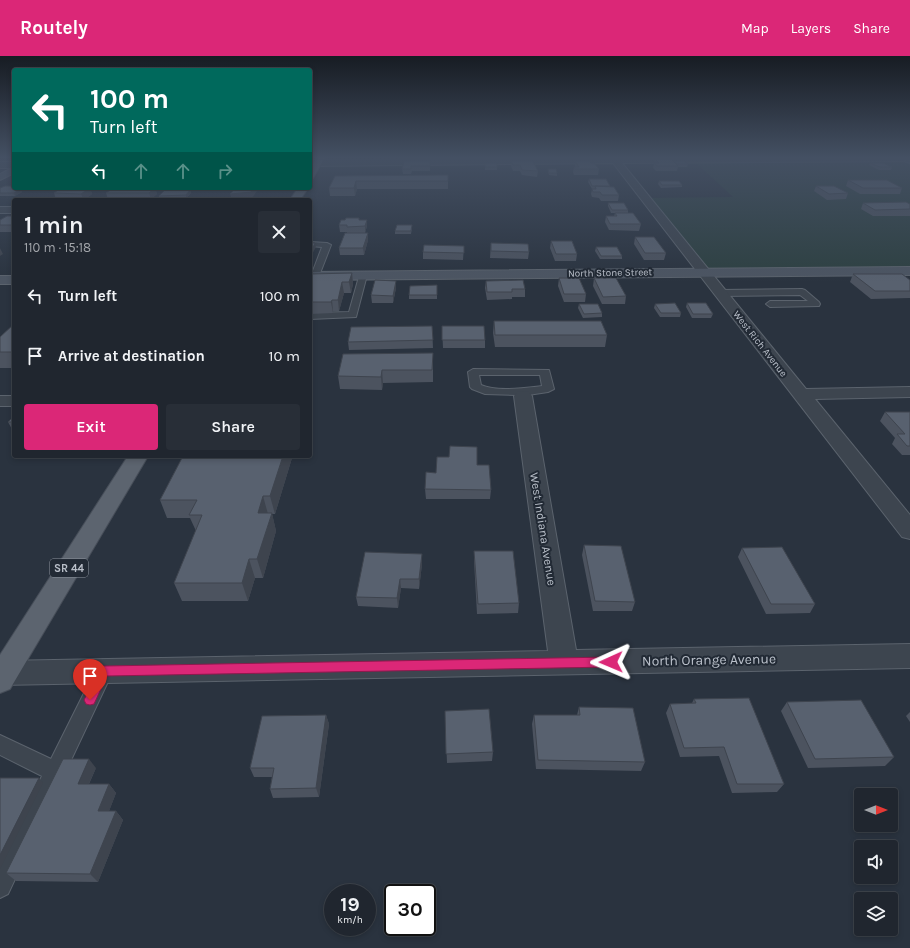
<!DOCTYPE html>
<meta charset="utf-8">
<style>
:root{--surface:#20262f;--page:#282e37;--text:#f1f3f6;--muted:#a2a5aa;--line:#3d434b;--accent:#db2777}
body{margin:0;font-family:Karla,sans-serif;background:var(--page);color:var(--text);height:100vh;display:flex;flex-direction:column;font-size:15px;white-space:nowrap}
*{box-sizing:border-box;margin:0}
p{font-size:13px;color:var(--muted)}
.icon{flex:none;width:22px;height:22px;fill:none;stroke:currentColor;stroke-width:2;stroke-linecap:round;stroke-linejoin:round}
.map{position:relative;flex:1;overflow:hidden}
.details{position:absolute;left:12px;top:142px;width:300px;height:260px;display:flex;flex-direction:column;background:var(--surface);border-radius:4px;box-shadow:0 2px 6px #0003,0 0 0 1px var(--line)}
.details>*{flex:none}
.top-card{position:absolute;left:12px;top:12px;width:300px;height:122px;border-radius:4px;box-shadow:0 2px 6px #0003,0 0 0 1px var(--line);background:#00695c;color:#fff;overflow:hidden}
.needle{width:26px;rotate:90deg}
.fabs{position:absolute;left:854px;top:732px;display:grid;gap:8px}
.fabs a{display:grid;place-items:center;width:44px;height:44px;border-radius:4px;background:var(--surface);box-shadow:0 2px 6px #0003,0 0 0 1px var(--line);font-size:20px}
.speed{position:absolute;left:324px;top:828px;display:flex;gap:8px;font-size:20px;font-weight:700;text-align:center}
.speed>*{display:grid;place-content:center;width:52px;height:52px;border-radius:50%;background:var(--surface);box-shadow:0 2px 6px #0003,0 0 0 1px var(--line);line-height:1}
.speed small{font-size:10px;font-weight:400}
.speed .limit{border:2px solid #111;border-radius:6px;background:#fff;color:#111}
.pin{position:absolute;display:grid;place-items:center;width:34px;height:34px;color:#fff;margin:-41px -17px;border-radius:50% 50% 50% 0;rotate:-45deg;box-shadow:0 0 4px #0007}
.pin .icon{rotate:45deg}
.me{position:absolute;width:44px;margin:-22px;rotate:269deg;stroke-linejoin:round;filter:drop-shadow(0 0 3px #0008)}
.turn{display:flex;align-items:center;gap:14px;height:84px;padding:0 12px;font-size:18px}
.turn .icon{width:52px;height:52px;stroke-width:2.5}
.turn b{display:block;font-size:28px;line-height:34px}
.lanes{display:flex;align-items:center;height:38px;padding:0 12px;background:#0003;justify-content:center;gap:20px;direction:ltr}
.lanes .off{opacity:.35}
.round{display:grid;place-items:center;flex:none;width:42px;height:42px;border-radius:4px;background:var(--page)}
.headline{display:flex;align-items:center;justify-content:space-between;height:68px;padding:0 12px}
h1{font-size:24px;font-weight:600;line-height:30px}
.button{display:flex;gap:8px;margin-top:auto;padding:8px 12px}
.button a{flex:1;height:46px;border-radius:4px;background:var(--accent);color:#fff;font-size:16px;font-weight:600;line-height:46px;text-align:center}
.button a+a{background:var(--page);color:var(--text)}
ul{padding:0;list-style:none}
li{display:flex;align-items:center;gap:12px;height:60px;padding:0 12px}
li div{flex:1}
li b{display:block;font-size:15px}
li em{font-style:normal}
header{display:flex;align-items:center;gap:24px;box-sizing:border-box;height:56px;padding:0 20px;background:var(--accent);color:#fff}
header strong{font-size:19px}
nav{display:flex;gap:22px;margin-inline-start:auto;font-size:14px}
.map>svg:first-child{display:block}
.green{fill:#2d4041}
.lines{fill:none;stroke-linecap:round;stroke-linejoin:round}
.lane-casing{stroke:#5b636d;stroke-width:2}
.street-casing{stroke:#5b636d;stroke-width:2}
.secondary-casing{stroke:#5b636d;stroke-width:2}
.primary-casing{stroke:#474e59;stroke-width:2}
.lane{fill:#3d454f;fill-rule:evenodd}
.street{fill:#3d454f;fill-rule:evenodd}
.secondary{fill:#4c5562;fill-rule:evenodd}
.primary{fill:#5c646f;fill-rule:evenodd}
.wall{fill:#4c535f}
.shaded-wall{fill:#3e444e}
.building{fill:#58616f;stroke:#3e444e}
.route{fill:#db2777;stroke:#8e194d}
.labels{text-anchor:middle;dominant-baseline:central;stroke-width:4;stroke-linejoin:round;paint-order:stroke}
.far-street-label{font-size:10px;fill:#bac0ca;stroke:#222a35}
.shield{fill:#222a35;stroke:#8c939d;stroke-width:1}
.shield-label{font-size:11px;font-weight:bold;fill:#bac0ca}
.street-label{font-size:12px;fill:#bac0ca;stroke:#222a35}
.near-street-label{font-size:14px;fill:#bac0ca;stroke:#222a35}
</style>
<header>
<strong>Routely</strong>
<nav><a>Map</a><a>Layers</a><a>Share</a></nav>
</header>
<div class="map">
<svg width="910" height="892" viewBox="0 0 910 892">
<rect width="100%" height="100%" fill="#2a333f"/>
<path class="green" d="M 693,104 L 910,105 L 910,215 L 703,216 L 644,142 L 733,141 Z"/>
<g class="lines">
<g class="lane-casing">
<path id="lane" d="M 310,186 L 327,187 L 331,189 L 319,220 L 315,222 L 311,220 L 322,191 L 310,190 Z
M 360,217 L 366,217 L 367,219 L 356,261 L 310,263 L 310,257 L 349,256 Z
M 802,233 L 805,234 L 819,246 L 820,248 L 819,250 L 770,251 L 766,248 L 770,245 L 808,245 L 800,239 L 720,240 L 716,237 L 720,234 Z
M 473,313 L 549,314 L 554,333 L 548,336 L 528,339 L 527,342 L 519,342 L 517,339 L 485,338 L 472,333 L 470,331 L 468,316 ZM 479,319 L 540,319 L 542,330 C 525,332 497,336 481,329 Z
M 104,607 L 110,609 L 113,615 L 8,838 L 0,842 L 0,805 L 42,720 L 0,699 L 0,679 L 51,703 L 98,609 Z"/>
</g>
<g class="street-casing">
<path id="street" d="M 608,101 L 616,101 L 617,102 L 910,101 L 910,105 L 622,107 L 806,333 L 910,331 L 910,341 L 815,343 L 910,459 L 910,483 L 902,481 L 613,107 L 310,110 L 310,104 L 609,103 Z
M 0,106 L 14,106 L 14,112 L 0,112 Z
M 0,151 L 14,151 L 14,157 L 0,157 Z
M 523,335 L 529,336 L 532,340 L 576,594 L 910,588 L 910,612 L 0,629 L 0,605 L 548,595 L 514,340 L 517,336 Z
M 0,340 L 14,340 L 14,350 L 0,350 Z"/>
</g>
<g class="secondary-casing">
<path id="secondary" d="M 897,101 L 910,102 L 910,107 L 898,103 Z
M 14,111 L 14,117 L 0,124 L 0,118 Z
M 910,211 L 910,219 L 310,224 L 310,216 Z
M 0,220 L 14,220 L 14,228 L 0,228 Z"/>
</g>
<g class="primary-casing">
<path id="primary" d="M 317,101 L 325,101 L 313,122 L 310,123 L 310,113 Z
M 298,132 L 308,132 L 300,144 L 290,144 Z
M 128,400 L 148,400 L 10,633 L 0,637 L 0,599 Z"/>
</g>
<use href="#lane" class="lane"/>
<use href="#street" class="street"/>
<use href="#secondary" class="secondary"/>
<use href="#primary" class="primary"/>
</g>
<path class="wall" d="M 359,101 L 373,101 L 372,102 L 359,102 Z
M 655,103 L 673,105 L 688,108 L 687,111 L 678,111 L 677,115 L 656,115 L 653,112 Z
M 404,105 L 430,105 L 430,115 L 412,115 L 411,118 L 403,118 L 402,113 Z
M 511,105 L 538,115 L 537,121 L 522,119 L 520,115 L 513,115 L 511,110 Z
M 575,105 L 591,107 L 599,113 L 598,119 L 574,119 L 573,116 L 574,111 L 575,111 Z
M 485,107 L 497,107 L 497,114 L 485,114 Z
M 870,107 L 892,111 L 891,114 L 879,114 L 869,109 Z
M 548,113 L 557,117 L 557,120 L 549,119 L 548,116 Z
M 448,119 L 448,133 L 357,133 L 355,140 L 330,140 L 329,132 L 335,120 Z
M 589,123 L 610,130 L 610,131 L 619,139 L 618,145 L 601,145 L 599,142 L 592,141 L 591,138 L 592,133 L 588,126 Z
M 848,124 L 902,132 L 900,138 L 860,138 L 846,130 Z
M 659,125 L 682,129 L 682,131 L 661,132 L 658,128 Z
M 816,130 L 848,137 L 846,143 L 827,144 L 814,135 Z
M 0,132 L 21,132 L 22,136 L 15,140 L 0,140 Z
M 90,132 L 92,138 L 84,144 L 56,143 L 54,137 Z
M 155,132 L 157,138 L 151,143 L 108,143 L 106,137 Z
M 190,134 L 191,137 L 186,142 L 159,143 L 159,140 Z
M 608,147 L 628,154 L 628,157 L 641,168 L 639,175 L 609,174 L 605,166 L 606,160 L 614,160 L 615,157 L 611,157 L 608,150 Z
M 863,147 L 910,148 L 910,160 L 873,160 L 861,153 Z
M 14,160 L 14,176 L 0,176 L 0,164 Z
M 359,164 L 367,170 L 365,177 L 368,184 L 364,199 L 340,199 L 339,192 L 347,177 L 347,176 L 340,176 L 339,169 Z
M 412,169 L 412,172 L 411,178 L 395,178 L 395,175 Z
M 635,181 L 666,197 L 664,204 L 644,204 L 634,188 Z
M 551,185 L 577,198 L 576,205 L 555,205 L 550,192 Z
M 491,187 L 529,196 L 528,203 L 490,202 Z
M 464,190 L 463,204 L 423,203 L 423,196 Z
M 596,191 L 622,200 L 622,203 L 600,203 L 595,195 Z
M 352,217 L 353,228 L 351,237 L 344,237 L 339,255 L 333,255 L 333,257 L 310,258 L 310,218 Z
M 853,218 L 910,224 L 910,242 L 871,243 L 850,226 Z
M 559,222 L 586,238 L 585,246 L 564,246 L 558,230 Z
M 594,222 L 626,240 L 625,248 L 602,248 L 593,230 Z
M 396,225 L 396,232 L 393,247 L 372,247 L 371,239 Z
M 486,225 L 525,233 L 525,241 L 512,241 L 512,243 L 487,244 L 485,232 Z
M 437,229 L 437,243 L 409,243 L 409,239 Z
M 687,247 L 713,258 L 711,262 L 692,262 L 686,251 Z
M 579,248 L 602,257 L 602,261 L 583,262 L 578,252 Z
M 655,248 L 681,257 L 680,261 L 660,261 L 654,252 Z
M 494,265 L 607,279 L 605,291 L 495,291 L 493,277 Z
M 14,268 L 14,312 L 0,312 L 0,281 Z
M 432,270 L 433,292 L 349,294 L 348,286 Z
M 442,270 L 485,284 L 485,292 L 443,292 Z
M 433,297 L 433,326 L 383,327 L 382,334 L 340,333 L 338,320 Z
M 885,356 L 910,356 L 910,399 L 902,399 L 892,388 L 895,382 L 880,365 Z
M 14,360 L 14,375 L 13,375 L 8,366 Z
M 183,400 L 291,400 L 292,402 L 275,458 L 272,458 L 276,475 L 263,522 L 255,522 L 248,545 L 182,545 L 174,527 L 196,475 L 190,462 L 167,462 L 160,444 Z
M 477,409 L 491,434 L 490,443 L 426,443 L 425,433 L 436,417 Z
M 584,489 L 635,546 L 632,555 L 593,555 L 582,499 Z
M 742,492 L 815,548 L 810,557 L 766,558 L 738,501 Z
M 474,495 L 519,547 L 518,557 L 477,558 L 474,505 Z
M 422,508 L 419,533 L 401,532 L 398,552 L 358,550 L 356,541 Z
M 694,643 L 784,728 L 777,736 L 732,737 L 719,700 L 680,701 L 666,657 L 670,648 L 692,647 Z
M 787,646 L 894,701 L 885,710 L 808,712 L 781,655 Z
M 579,651 L 645,706 L 641,715 L 536,713 L 532,668 L 534,659 L 577,659 Z
M 445,655 L 493,696 L 492,705 L 447,707 Z
M 910,656 L 910,666 L 906,660 Z
M 326,659 L 329,668 L 319,741 L 273,742 L 270,733 L 272,721 L 254,721 L 250,712 Z
M 96,712 L 89,728 L 109,728 L 116,737 L 109,755 L 116,755 L 123,764 L 98,826 L 16,825 L 6,817 Z"/>
<path class="shaded-wall" d="M 356,125 L 357,133 L 355,140 L 354,132 Z
M 90,132 L 92,138 L 84,144 L 81,138 Z
M 155,132 L 157,138 L 151,143 L 149,137 Z
M 254,132 L 257,132 L 257,135 L 252,142 L 232,144 L 230,138 Z
M 21,133 L 22,136 L 15,140 L 14,137 Z
M 190,134 L 191,137 L 186,142 L 186,139 Z
M 367,164 L 367,170 L 365,177 L 365,170 Z
M 368,177 L 368,184 L 364,199 L 363,192 Z
M 315,187 L 316,191 L 311,200 L 311,196 Z
M 0,192 L 3,198 L 0,200 Z
M 352,217 L 353,228 L 351,237 L 349,226 Z
M 396,225 L 396,232 L 393,247 L 393,240 Z
M 342,226 L 344,237 L 339,255 L 338,244 Z
M 332,244 L 333,255 L 333,257 L 331,246 Z
M 311,274 L 312,282 L 310,288 L 310,276 Z
M 382,314 L 383,327 L 382,334 L 381,321 Z
M 283,400 L 291,400 L 292,402 L 275,458 L 270,440 Z
M 263,440 L 268,458 L 258,457 Z
M 272,457 L 276,475 L 263,522 L 257,503 Z
M 422,498 L 422,508 L 419,533 L 419,523 Z
M 249,503 L 255,522 L 248,545 L 242,527 Z
M 400,523 L 401,532 L 398,552 L 397,542 Z
M 326,659 L 329,668 L 319,741 L 316,732 Z
M 89,703 L 96,712 L 85,736 L 78,728 Z
M 39,722 L 43,727 L 0,813 L 0,799 Z
M 109,728 L 116,737 L 106,763 L 98,755 Z
M 116,755 L 123,764 L 98,826 L 90,818 Z"/>
<path class="building" d="M 655,103 L 671,103 L 678,110 L 657,110 L 654,107 L 659,107 Z
M 404,105 L 430,105 L 430,110 L 411,110 L 411,113 L 402,113 Z
M 511,105 L 533,105 L 538,115 L 522,114 L 520,109 L 513,109 Z
M 575,105 L 590,105 L 591,107 L 594,107 L 599,113 L 575,113 L 574,111 L 579,111 Z
M 673,105 L 684,105 L 688,108 L 677,108 Z
M 485,107 L 497,107 L 497,111 L 485,111 Z
M 870,107 L 883,107 L 892,111 L 880,111 Z
M 548,113 L 556,113 L 557,117 L 549,117 Z
M 448,119 L 448,125 L 356,125 L 354,132 L 329,132 L 335,120 Z
M 589,123 L 606,123 L 610,130 L 592,130 Z
M 848,124 L 887,124 L 902,132 L 863,132 Z
M 659,125 L 679,125 L 682,129 L 662,129 Z
M 5,130 L 14,130 L 14,132 L 15,132 L 13,133 L 21,133 L 14,137 L 0,137 L 0,132 Z
M 595,130 L 614,131 L 619,139 L 602,139 L 600,136 L 593,136 L 592,133 L 596,133 Z
M 816,130 L 834,130 L 848,137 L 829,138 Z
M 61,132 L 90,132 L 81,138 L 54,137 Z
M 155,132 L 149,137 L 106,137 L 112,133 Z
M 236,132 L 254,132 L 251,136 L 230,138 Z
M 165,134 L 190,134 L 186,139 L 159,140 Z
M 906,146 L 910,148 L 910,153 L 875,154 L 863,147 Z
M 608,147 L 624,147 L 628,154 L 612,154 Z
M 615,157 L 633,157 L 641,168 L 610,168 L 606,160 L 617,160 Z
M 7,160 L 14,160 L 14,169 L 0,169 L 0,164 Z
M 346,162 L 359,162 L 359,164 L 367,164 L 365,170 L 347,171 L 347,169 L 339,169 L 341,164 L 345,164 Z
M 397,169 L 412,169 L 411,175 L 395,175 Z
M 345,177 L 368,177 L 363,192 L 339,192 Z
M 635,181 L 654,181 L 666,197 L 645,197 Z
M 551,185 L 572,185 L 577,198 L 556,198 Z
M 310,187 L 315,187 L 311,196 L 310,196 Z
M 491,187 L 528,188 L 529,196 L 491,195 Z
M 424,189 L 464,190 L 464,197 L 423,196 Z
M 596,191 L 617,191 L 622,200 L 601,200 Z
M 352,217 L 349,226 L 342,226 L 338,244 L 332,244 L 331,246 L 310,246 L 310,218 Z
M 853,218 L 902,218 L 910,224 L 910,235 L 875,235 Z
M 559,222 L 579,222 L 586,238 L 564,238 Z
M 594,222 L 616,222 L 626,240 L 603,241 Z
M 375,224 L 396,225 L 393,240 L 371,239 Z
M 523,224 L 525,233 L 512,233 L 512,236 L 487,236 L 486,225 Z
M 437,229 L 437,239 L 409,239 L 410,230 Z
M 675,247 L 681,257 L 661,257 L 655,248 Z
M 687,247 L 706,247 L 713,258 L 693,258 Z
M 579,248 L 598,248 L 602,257 L 584,258 Z
M 494,265 L 601,265 L 607,279 L 495,279 Z
M 14,268 L 14,296 L 0,296 L 0,281 Z
M 432,270 L 433,284 L 348,286 L 351,271 Z
M 442,270 L 484,270 L 485,284 L 442,284 Z
M 433,297 L 432,314 L 382,314 L 381,321 L 338,320 L 343,298 Z
M 885,356 L 910,356 L 910,390 L 907,390 L 897,378 L 905,378 Z
M 14,360 L 14,366 L 8,366 Z
M 450,390 L 477,391 L 477,409 L 489,409 L 491,434 L 425,433 L 426,416 L 436,417 L 437,401 L 449,401 Z
M 183,400 L 283,400 L 270,440 L 263,440 L 258,457 L 272,457 L 257,503 L 249,503 L 242,527 L 174,527 L 202,459 L 189,459 L 197,444 L 160,444 Z
M 584,489 L 621,490 L 635,546 L 595,545 Z
M 782,491 L 815,548 L 771,548 L 742,492 Z
M 474,495 L 513,495 L 519,547 L 478,548 Z
M 365,496 L 422,498 L 419,523 L 400,523 L 397,542 L 356,541 Z
M 749,642 L 784,728 L 737,728 L 724,691 L 684,692 L 670,648 L 696,647 L 694,643 Z
M 861,644 L 894,701 L 815,703 L 787,646 Z
M 579,651 L 633,652 L 645,706 L 538,704 L 534,659 L 580,659 Z
M 489,653 L 493,696 L 446,698 L 445,655 Z
M 326,659 L 316,732 L 270,733 L 274,712 L 250,712 L 262,660 Z
M 63,703 L 89,703 L 78,728 L 109,728 L 98,755 L 116,755 L 90,818 L 6,817 Z
M 0,722 L 39,722 L 0,799 Z"/>
<linearGradient id="sky" x2="0" y2="1"><stop stop-color="#171c23"/><stop offset="0.45" stop-color="#445063"/><stop offset="1" stop-color="#445063" stop-opacity="0"/></linearGradient>
<rect width="910" height="226" fill="url(#sky)"/>
<path class="route" d="M 611,601 L 615,602 L 617,606 L 615,609 L 611,611 L 107,620 L 94,648 L 90,649 L 86,648 L 84,644 L 100,612 L 104,610 Z"/>
<g class="labels">
<g class="far-street-label">
<text transform="translate(610 217) rotate(-1)">North Stone Street</text>
<text transform="translate(760 288) rotate(52)">West Rich Avenue</text>
</g>
<rect class="shield" x="50" y="503" width="38" height="18" rx="3"/>
<g class="shield-label">
<text x="69" y="512">SR 44</text>
</g>
<g class="street-label">
<text transform="translate(543 473) rotate(81)">West Indiana Avenue</text>
</g>
<g class="near-street-label">
<text transform="translate(709 604) rotate(-1)">North Orange Avenue</text>
</g>
</g>
</svg>
<div class="fabs">
<a><svg class="needle" viewBox="-14 -14 28 28"><path d="M0-13l5 13h-10z" fill="#e53935"/><path d="M0 13l5-13h-10z" fill="#a2a5aa"/></svg></a>
<a><svg class="icon" aria-label="sound" viewBox="0 0 24 24"><path d="M4 9h4l5-4v14l-5-4H4zM17 9q2 3 0 6"/></svg></a>
<a><svg class="icon" aria-label="layers" viewBox="0 0 24 24"><path d="M12 4l9 5-9 5-9-5zM3 14l9 5 9-5"/></svg></a>
</div>
<div class="speed"><div>19<small>km/h</small></div><div class="limit">30</div></div>
<div class="pin" style="left:90px;top:644px;background:#d93025"><svg class="icon" aria-label="arrive" viewBox="0 0 24 24"><path d="M6 21V4h12l-3 4 3 4H6"/></svg></div>
<svg class="me" style="left:611px;top:606px" viewBox="-20 -20 40 40"><path d="M0-17L14 15 0 8-14 15z" fill="#db2777" stroke="#fff" stroke-width="4"/></svg>
<div class="top-card">
<div class="turn"><svg class="icon" aria-label="left" viewBox="0 0 24 24"><path d="M17 20v-9H6M10 6l-5 5 5 5"/></svg><div><b>100 m</b>Turn left</div></div>
<div class="lanes"><svg class="icon" aria-label="left" viewBox="0 0 24 24"><path d="M17 20v-9H6M10 6l-5 5 5 5"/></svg><svg class="icon off" aria-label="ahead" viewBox="0 0 24 24"><path d="M12 20V5M6 11l6-6 6 6"/></svg><svg class="icon off" aria-label="ahead" viewBox="0 0 24 24"><path d="M12 20V5M6 11l6-6 6 6"/></svg><svg class="icon off" aria-label="right" viewBox="0 0 24 24"><path d="M7 20v-9h11M14 6l5 5-5 5"/></svg></div>
</div>
<section class="details">
<div class="headline"><div><h1>1 min</h1><p>110 m · 15:18</p></div><a class="round"><svg class="icon" aria-label="close" viewBox="0 0 24 24"><path d="M6 6l12 12M18 6L6 18"/></svg></a></div>
<ul>
<li><svg class="icon" aria-label="left" viewBox="0 0 24 24"><path d="M17 20v-9H6M10 6l-5 5 5 5"/></svg><div><b>Turn left</b></div><em>100 m</em></li>
<li><svg class="icon" aria-label="arrive" viewBox="0 0 24 24"><path d="M6 21V4h12l-3 4 3 4H6"/></svg><div><b>Arrive at destination</b></div><em>10 m</em></li>
</ul>
<div class="button"><a>Exit</a><a>Share</a></div>
</section>
</div>
